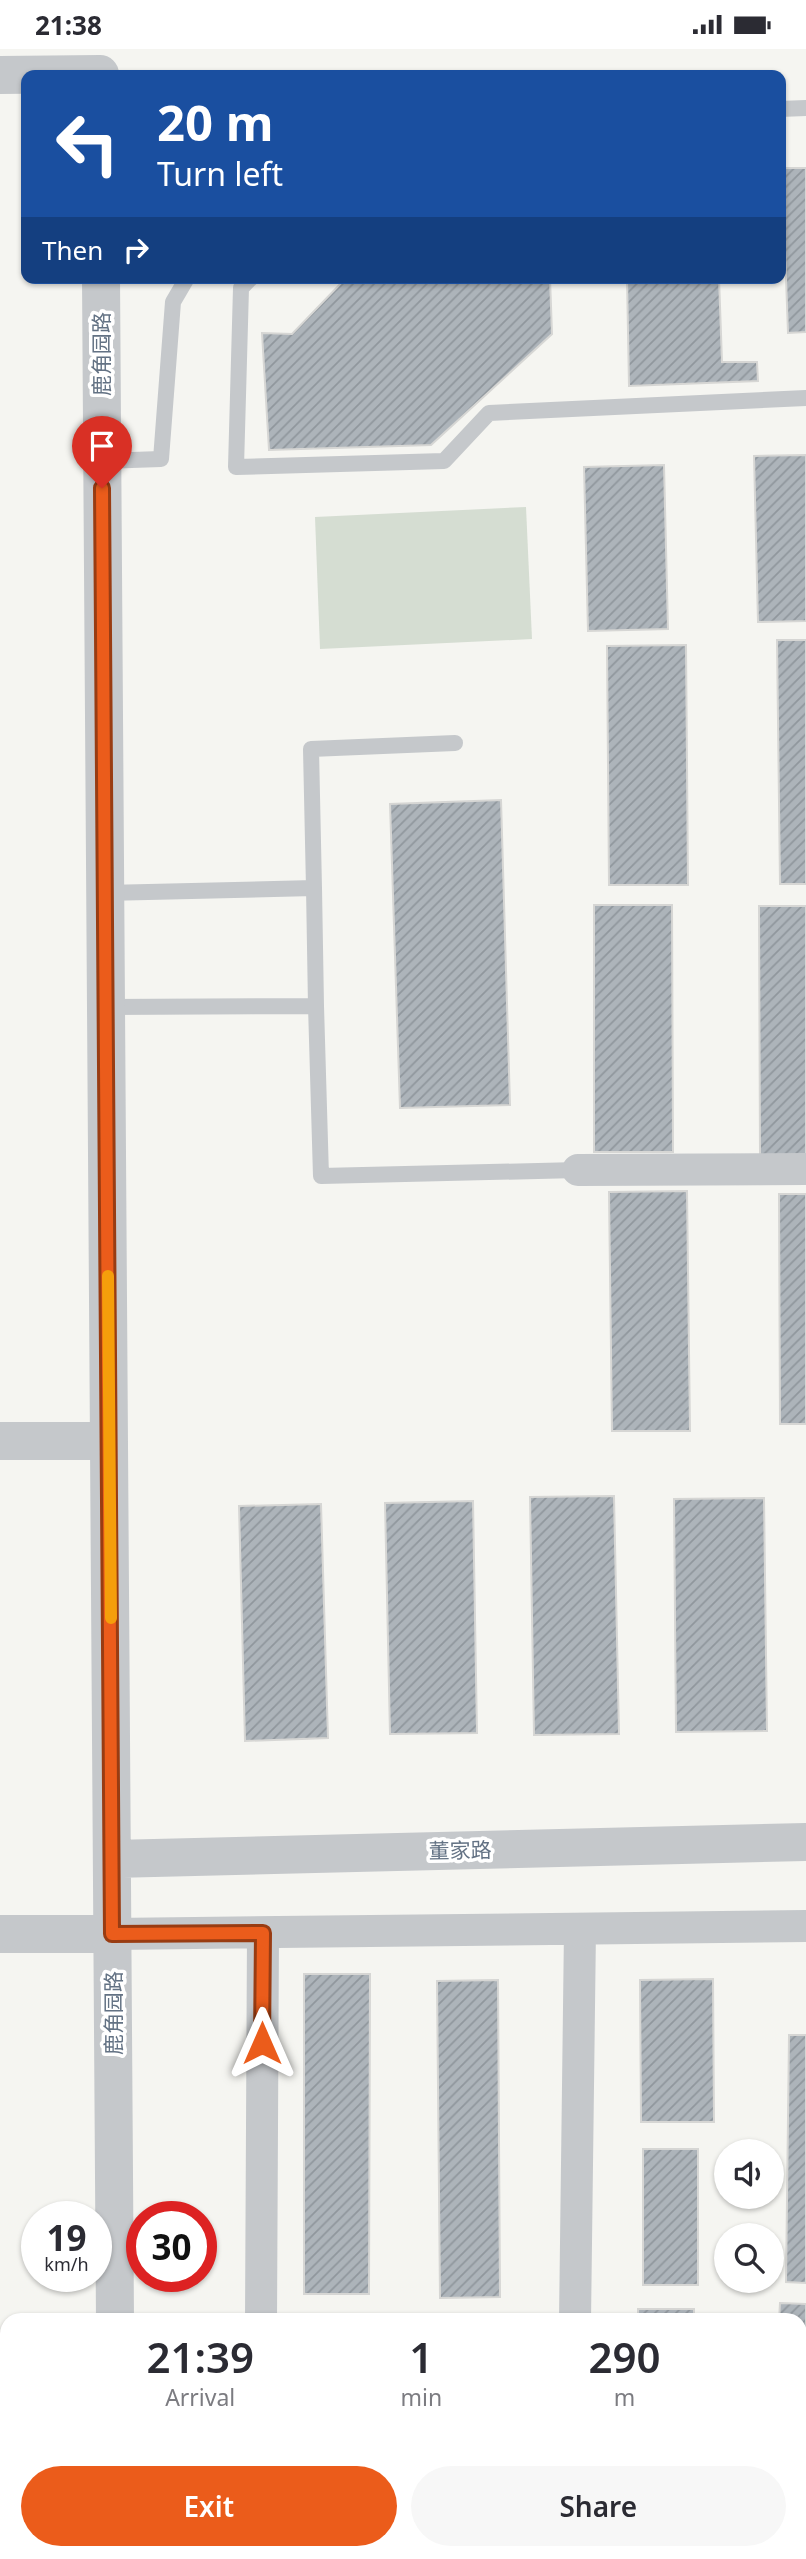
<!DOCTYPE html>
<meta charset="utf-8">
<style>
:root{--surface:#fff;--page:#f7f7f7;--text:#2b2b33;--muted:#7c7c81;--accent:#eb5c1b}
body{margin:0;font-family:"Noto Sans","Noto Sans SC",sans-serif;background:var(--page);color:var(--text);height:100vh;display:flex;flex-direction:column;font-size:26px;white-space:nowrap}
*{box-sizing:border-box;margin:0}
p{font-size:23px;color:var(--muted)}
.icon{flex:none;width:38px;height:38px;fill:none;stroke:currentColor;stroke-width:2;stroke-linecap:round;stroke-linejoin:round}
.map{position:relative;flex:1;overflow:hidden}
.side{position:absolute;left:0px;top:2264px;width:807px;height:247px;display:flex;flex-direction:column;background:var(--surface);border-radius:21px 21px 0 0;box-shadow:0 2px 5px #0004}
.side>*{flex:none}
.banner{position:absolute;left:21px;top:21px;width:765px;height:214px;border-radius:14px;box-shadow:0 2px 5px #0004;background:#1a4fa0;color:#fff;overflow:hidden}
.controls{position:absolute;left:714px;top:2090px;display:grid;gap:14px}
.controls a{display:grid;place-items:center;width:70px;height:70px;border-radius:50%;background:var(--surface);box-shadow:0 2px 5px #0004;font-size:35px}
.speed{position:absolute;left:21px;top:2152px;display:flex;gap:14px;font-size:35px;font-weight:700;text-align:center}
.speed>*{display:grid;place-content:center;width:91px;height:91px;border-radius:50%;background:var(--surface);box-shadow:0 2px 5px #0004;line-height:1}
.speed small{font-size:18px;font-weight:400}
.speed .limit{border:10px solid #d22;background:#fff;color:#111}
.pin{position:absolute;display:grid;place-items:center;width:60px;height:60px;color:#fff;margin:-72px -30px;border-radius:50% 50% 50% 0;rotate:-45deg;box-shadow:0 0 7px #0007}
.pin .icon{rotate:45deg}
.me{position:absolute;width:77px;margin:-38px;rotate:0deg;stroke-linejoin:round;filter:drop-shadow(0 0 5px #0008)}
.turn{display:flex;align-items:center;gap:24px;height:147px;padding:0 21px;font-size:32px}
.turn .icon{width:91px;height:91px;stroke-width:2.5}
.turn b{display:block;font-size:49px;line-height:60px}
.then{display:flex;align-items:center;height:66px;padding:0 21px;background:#0003;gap:14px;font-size:26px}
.eta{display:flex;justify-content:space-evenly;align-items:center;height:119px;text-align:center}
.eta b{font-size:42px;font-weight:600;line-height:49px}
.button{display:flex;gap:14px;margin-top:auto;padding:14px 21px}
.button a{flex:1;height:80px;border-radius:42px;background:var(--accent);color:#fff;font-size:28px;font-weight:600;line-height:80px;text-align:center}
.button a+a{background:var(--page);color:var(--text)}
.status{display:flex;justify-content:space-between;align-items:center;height:49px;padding:0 35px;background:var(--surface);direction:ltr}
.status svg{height:19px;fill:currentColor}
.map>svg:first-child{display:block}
.garden{fill:#d5ddd2}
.building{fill:url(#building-hatch);stroke:#d6d6d4;stroke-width:2}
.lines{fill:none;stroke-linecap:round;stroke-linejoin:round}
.service{stroke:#c5c8cb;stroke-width:16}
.minor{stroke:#c5c8cb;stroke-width:32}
.tertiary{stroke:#c5c8cb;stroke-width:38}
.route-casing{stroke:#993c12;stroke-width:18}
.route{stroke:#eb5c1b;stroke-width:12}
.slow{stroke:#f59e0b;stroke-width:12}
.labels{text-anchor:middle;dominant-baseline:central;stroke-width:7;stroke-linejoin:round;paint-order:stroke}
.street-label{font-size:21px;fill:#637284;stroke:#fff}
</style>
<div class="status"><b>21:38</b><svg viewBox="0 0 49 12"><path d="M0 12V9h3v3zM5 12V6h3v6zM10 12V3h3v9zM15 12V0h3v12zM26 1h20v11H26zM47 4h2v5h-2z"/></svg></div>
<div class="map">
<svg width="806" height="2510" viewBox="0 0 806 2510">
<defs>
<pattern id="building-hatch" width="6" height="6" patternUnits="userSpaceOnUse" patternTransform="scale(1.75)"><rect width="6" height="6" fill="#adb4ba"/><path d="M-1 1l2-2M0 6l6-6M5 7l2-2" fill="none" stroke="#90979d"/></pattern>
</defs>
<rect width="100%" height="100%" fill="#f5f5f1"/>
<path class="garden" d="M 526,458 L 532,590 L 320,600 L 315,468 Z"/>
<path class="building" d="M 782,119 L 806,119 L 806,283 L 788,284 Z
M 346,229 L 550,229 L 552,285 L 431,396 L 269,401 L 262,284 L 292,285 Z
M 627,229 L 719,229 L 722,313 L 757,313 L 758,332 L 629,337 Z
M 806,406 L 806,572 L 758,573 L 754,407 Z
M 664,416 L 668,580 L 588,582 L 584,418 Z
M 777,591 L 806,591 L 806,835 L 780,835 Z
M 686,596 L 688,836 L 609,836 L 607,597 Z
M 501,751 L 510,1056 L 400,1059 L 390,755 Z
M 594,856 L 672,856 L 673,1103 L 594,1103 Z
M 759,857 L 806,857 L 806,1106 L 760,1106 Z
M 687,1142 L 690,1382 L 612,1382 L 609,1143 Z
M 779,1145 L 806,1145 L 806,1375 L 780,1375 Z
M 614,1447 L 619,1685 L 534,1686 L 530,1448 Z
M 764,1449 L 767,1682 L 676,1683 L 674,1450 Z
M 473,1452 L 477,1684 L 390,1685 L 385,1454 Z
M 321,1455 L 328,1689 L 245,1692 L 239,1457 Z
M 304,1925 L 370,1925 L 369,2245 L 304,2245 Z
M 713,1930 L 714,2073 L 641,2073 L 640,1931 Z
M 498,1931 L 500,2248 L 440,2249 L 437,1932 Z
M 789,1986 L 806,1986 L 806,2234 L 786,2233 Z
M 643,2100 L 698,2100 L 698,2236 L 643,2236 Z
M 780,2254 L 806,2255 L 806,2506 L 774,2505 L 800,2504 L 800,2272 L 779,2272 Z
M 638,2260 L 694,2260 L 694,2272 L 638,2272 Z
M 375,2269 L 375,2272 L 301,2272 L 301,2270 Z
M 296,2504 L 369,2504 L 369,2510 L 296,2510 Z
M 440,2504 L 499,2504 L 499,2510 L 440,2510 Z
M 634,2504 L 698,2504 L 698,2510 L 634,2510 Z"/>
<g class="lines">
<path class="service" d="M 780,60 L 806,59
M 251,229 L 241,239 L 236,418 L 444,412 L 489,364 L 806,349
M 102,412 L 161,410 L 173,253 L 187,229
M 314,839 L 311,700 L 455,694
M 105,844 L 314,839 L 316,957 L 106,958
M 316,957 L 321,1127 L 578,1121"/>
<path class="minor" d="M 578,1121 L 806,1120
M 112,1885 L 806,1877
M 261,2272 L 263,1884
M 575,2272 L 580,1880
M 259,2510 L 259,2504
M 571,2510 L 571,2504"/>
<path class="tertiary" d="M 0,26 L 100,25
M 101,229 L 115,2272
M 0,1392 L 109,1392
M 113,1810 L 806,1793
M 0,1885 L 112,1885
M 117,2504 L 117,2510"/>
</g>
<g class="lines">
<g class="route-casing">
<path id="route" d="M 102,439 L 112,1885 L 263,1884 L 262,1994"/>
</g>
<use href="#route" class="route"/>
<path class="slow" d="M 108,1227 L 111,1569"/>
</g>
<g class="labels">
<g class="street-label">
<text transform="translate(101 305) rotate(-90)">鹿角园路</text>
<text transform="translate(460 1801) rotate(-1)">董家路</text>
<text transform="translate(113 1964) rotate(-90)">鹿角园路</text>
</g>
</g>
</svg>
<div class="controls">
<a><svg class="icon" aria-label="sound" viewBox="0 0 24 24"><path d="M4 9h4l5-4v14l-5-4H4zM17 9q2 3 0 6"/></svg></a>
<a><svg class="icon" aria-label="search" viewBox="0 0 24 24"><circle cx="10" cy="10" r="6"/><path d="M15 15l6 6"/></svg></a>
</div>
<div class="speed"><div>19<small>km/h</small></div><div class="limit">30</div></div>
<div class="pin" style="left:102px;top:439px;background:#d93025"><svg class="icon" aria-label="arrive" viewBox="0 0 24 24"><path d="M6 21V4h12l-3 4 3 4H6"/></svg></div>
<svg class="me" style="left:262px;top:1994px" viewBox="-20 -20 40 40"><path d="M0-17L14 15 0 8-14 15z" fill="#eb5c1b" stroke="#fff" stroke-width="4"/></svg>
<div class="banner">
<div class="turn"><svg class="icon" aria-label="left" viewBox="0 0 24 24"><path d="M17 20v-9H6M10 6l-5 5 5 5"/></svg><div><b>20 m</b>Turn left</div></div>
<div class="then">Then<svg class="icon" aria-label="right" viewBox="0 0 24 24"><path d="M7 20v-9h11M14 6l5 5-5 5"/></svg></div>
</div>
<section class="side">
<div class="eta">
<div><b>21:39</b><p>Arrival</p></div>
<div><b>1</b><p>min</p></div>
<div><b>290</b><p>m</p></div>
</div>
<div class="button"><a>Exit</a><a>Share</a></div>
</section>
</div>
